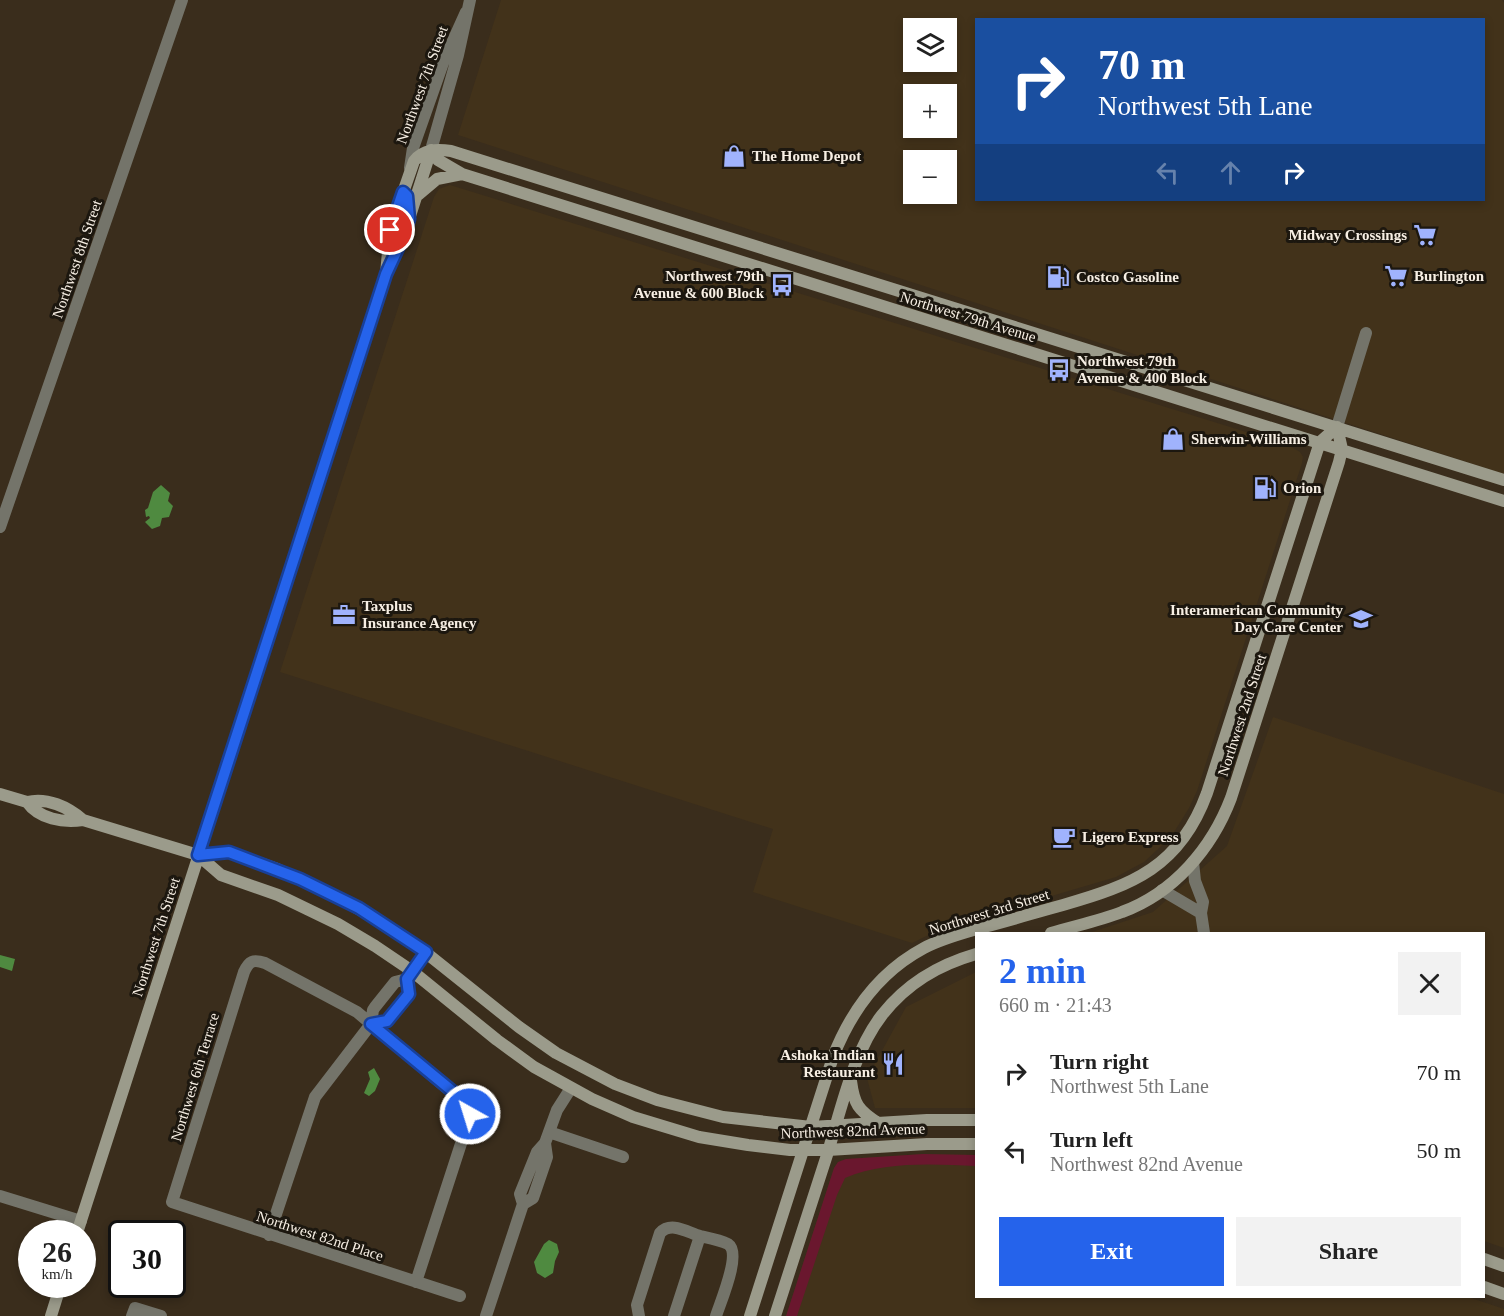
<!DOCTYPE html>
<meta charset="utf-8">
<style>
:root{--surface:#fff;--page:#f2f2f2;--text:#222;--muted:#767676;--accent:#2563eb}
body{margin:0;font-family:"Times New Roman",serif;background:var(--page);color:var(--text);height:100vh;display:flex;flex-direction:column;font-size:22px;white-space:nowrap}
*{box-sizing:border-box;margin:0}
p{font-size:20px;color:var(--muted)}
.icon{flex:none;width:33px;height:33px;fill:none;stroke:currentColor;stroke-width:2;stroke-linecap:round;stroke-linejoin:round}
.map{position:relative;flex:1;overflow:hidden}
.details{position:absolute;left:975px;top:932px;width:510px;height:366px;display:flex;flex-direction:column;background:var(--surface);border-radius:0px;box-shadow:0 3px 9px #0003}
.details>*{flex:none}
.hud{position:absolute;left:975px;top:18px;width:510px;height:183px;border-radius:0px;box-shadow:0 3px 9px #0003;background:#1a4fa0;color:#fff;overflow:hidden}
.controls{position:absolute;left:903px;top:18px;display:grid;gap:12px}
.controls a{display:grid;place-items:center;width:54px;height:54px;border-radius:0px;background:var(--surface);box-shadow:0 3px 9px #0003;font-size:30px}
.speed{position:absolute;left:18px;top:1220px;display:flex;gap:12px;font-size:30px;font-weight:700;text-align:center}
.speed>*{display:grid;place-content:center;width:78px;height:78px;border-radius:50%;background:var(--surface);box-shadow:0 3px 9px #0003;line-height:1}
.speed small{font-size:15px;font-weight:400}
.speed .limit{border:3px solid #111;border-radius:9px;background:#fff;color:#111}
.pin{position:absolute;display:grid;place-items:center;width:51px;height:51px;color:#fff;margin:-26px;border:3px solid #fff;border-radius:50%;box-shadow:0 2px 6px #0007}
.me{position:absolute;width:66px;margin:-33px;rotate:321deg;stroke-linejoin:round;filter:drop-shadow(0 0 4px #0008)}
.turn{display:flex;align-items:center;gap:21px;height:126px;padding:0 24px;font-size:27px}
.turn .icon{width:78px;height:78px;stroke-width:2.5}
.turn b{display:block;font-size:42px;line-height:51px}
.lanes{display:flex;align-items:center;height:57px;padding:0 24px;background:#0003;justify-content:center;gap:30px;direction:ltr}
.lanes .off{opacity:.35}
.round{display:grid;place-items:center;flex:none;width:63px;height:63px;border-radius:0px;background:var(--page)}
.summary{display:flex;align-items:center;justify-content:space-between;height:102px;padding:0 24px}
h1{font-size:36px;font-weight:600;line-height:45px;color:var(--accent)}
.action{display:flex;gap:12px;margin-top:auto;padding:12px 24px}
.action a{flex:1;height:69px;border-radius:0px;background:var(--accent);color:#fff;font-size:24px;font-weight:600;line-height:69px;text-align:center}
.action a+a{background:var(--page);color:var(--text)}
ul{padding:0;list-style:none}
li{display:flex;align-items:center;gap:18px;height:78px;padding:0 24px}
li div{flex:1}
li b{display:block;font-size:22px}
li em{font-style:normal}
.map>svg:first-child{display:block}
.built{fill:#42321a;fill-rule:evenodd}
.green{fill:#6a172e}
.water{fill:#4f8a40}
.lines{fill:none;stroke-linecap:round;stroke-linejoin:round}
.street{stroke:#74746a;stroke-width:12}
.secondary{stroke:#9b9b8b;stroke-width:12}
.route-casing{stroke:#184099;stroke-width:15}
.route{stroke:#2563eb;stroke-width:10}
.labels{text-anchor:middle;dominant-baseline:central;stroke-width:6;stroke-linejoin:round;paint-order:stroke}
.street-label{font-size:15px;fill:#f7efe4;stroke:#1c170f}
.poi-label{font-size:15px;font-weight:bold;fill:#f7efe4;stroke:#1c170f;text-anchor:start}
</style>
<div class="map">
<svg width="1504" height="1316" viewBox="0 0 1504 1316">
<rect width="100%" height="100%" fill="#3a2d1c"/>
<path class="built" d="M 501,0 L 1502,0 L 1504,3 L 1504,474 L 458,135 ZM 976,20 L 1484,20 L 1484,200 L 976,200 ZM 914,28 L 946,28 L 946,62 L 914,62 ZM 914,94 L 946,94 L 946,128 L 914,128 ZM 914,160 L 946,160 L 946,194 L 914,194 Z
M 450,185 L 1288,445 L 1300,452 L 1303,457 L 1302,463 L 1197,791 L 1189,808 L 1171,837 L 1144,862 L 1116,877 L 943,928 L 912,943 L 753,892 L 773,829 L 280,672 L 434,197 L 439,189 Z
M 1273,717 L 1504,794 L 1504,1248 L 1484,1241 L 1484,933 L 1089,933 L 1153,912 L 1227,846 Z
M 976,972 L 976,1108 L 875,1108 L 867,1078 L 906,1007 Z
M 923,1154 L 976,1155 L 976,1296 L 1465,1296 L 1504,1309 L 1504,1316 L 786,1316 L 834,1168 L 838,1162 L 846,1159 Z"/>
<path class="green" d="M 923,1154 L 976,1155 L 976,1166 C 934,1164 884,1161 845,1178 L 837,1195 L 797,1316 L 786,1316 L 834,1168 L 838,1162 L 846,1159 Z"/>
<path class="water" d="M 161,485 L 170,493 L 168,501 L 173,506 L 169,517 L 162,518 L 160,526 L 152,529 L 145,522 L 150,518 L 149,516 L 146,517 L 145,510 L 148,508 L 153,492 Z
M 0,955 L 15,959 L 12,971 L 0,967 Z
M 374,1068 L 380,1079 L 375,1091 L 369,1096 L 364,1093 L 370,1079 L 368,1072 Z
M 549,1240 L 557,1244 L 559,1252 L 555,1261 L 553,1273 L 545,1278 L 537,1273 L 534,1262 L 544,1244 Z"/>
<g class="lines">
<path class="street" d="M 431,150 L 458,55 L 470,0
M 410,168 L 413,148 L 443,63 L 466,12
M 1337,427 L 1366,333
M 0,527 L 182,0
M 1193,862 L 1195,881 L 1203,902 L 1201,913 L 1204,933
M 1162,890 L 1201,913
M 407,979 L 409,994 L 387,1021 L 371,1024 L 373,1010 L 375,1007 L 395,982 L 407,979 L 426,952
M 549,1132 L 623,1157
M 0,1196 L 81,1221
M 523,1204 L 533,1198 L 547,1157 L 545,1143
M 269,1235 L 315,1097 L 371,1024
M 700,1236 C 709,1238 720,1240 728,1244 C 742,1253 720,1303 716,1316
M 416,1282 L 469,1119 L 469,1107 L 357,1012 L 265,963 C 253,959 249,961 244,972 L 172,1202 L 460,1296
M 132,1316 L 135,1308 L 161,1316
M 486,1316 L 523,1204 L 520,1194 L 537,1152 L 545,1143 L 557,1110 L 571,1088
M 639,1316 L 637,1305 L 660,1233 C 671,1221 687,1232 700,1236 L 674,1316"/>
<path class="secondary" d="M 431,150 L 438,160 L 462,174 L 1504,501
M 418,195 L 437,179 L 462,174
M 386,274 L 390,230 L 414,161 C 424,149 437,149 451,151 L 1504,480
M 0,794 L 27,802
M 83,820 C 63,823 39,819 27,802 C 47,797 68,807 83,820 L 198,855 L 221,875 L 278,895 L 338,924 L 375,946 L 412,971 L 497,1040 L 534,1067 L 592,1099 L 633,1117 L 699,1137 L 748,1145 L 790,1150 L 828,1150 L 927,1144 L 976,1144
M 198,855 L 229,852 L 277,869 L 339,898 L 378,920 L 415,944 L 519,1027 L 556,1053 L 615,1084 L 657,1100 L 723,1117 L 811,1127 L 927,1120 L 976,1120
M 1051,933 C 1074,926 1099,921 1122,912 C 1174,893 1212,848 1231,798 L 1339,462 L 1342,449 L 1337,427
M 851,1081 C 854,1104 858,1110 878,1123
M 77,1233 L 386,274 L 404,235 L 431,150
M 1484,1259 L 1504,1266
M 1484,1287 L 1504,1294
M 51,1316 L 61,1284
M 750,1316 L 833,1057 C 851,1011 879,972 924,948 C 943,938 964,933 984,927 C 1011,920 1037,912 1063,905 C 1133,885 1180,867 1207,793 L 1320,442 L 1337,427
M 775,1316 C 792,1262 810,1209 827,1155 C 841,1110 853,1052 882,1015 C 907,983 938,965 976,954"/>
</g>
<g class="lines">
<g class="route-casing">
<path id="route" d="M 390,230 L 403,192 L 407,196 L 409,219 L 404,235 L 386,274 L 198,855 L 229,852 L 300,879 L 359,908 L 426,952 L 407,979 L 409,994 L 387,1021 L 371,1024 L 468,1104 L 470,1114"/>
</g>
<use href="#route" class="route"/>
</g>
<defs>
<g id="shop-bare" transform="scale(1.8)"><path d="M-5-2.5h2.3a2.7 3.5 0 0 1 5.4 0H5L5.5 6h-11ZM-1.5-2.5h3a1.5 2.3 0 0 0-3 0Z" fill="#a0b3fd" stroke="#1c170f" stroke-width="2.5" paint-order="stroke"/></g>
<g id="supermarket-bare" transform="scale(1.8)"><path d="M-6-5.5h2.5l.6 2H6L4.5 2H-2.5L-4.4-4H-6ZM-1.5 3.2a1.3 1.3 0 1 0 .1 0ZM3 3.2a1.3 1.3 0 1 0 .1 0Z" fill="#a0b3fd" stroke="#1c170f" stroke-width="2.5" paint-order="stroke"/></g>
<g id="fuel-bare" transform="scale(1.8)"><path d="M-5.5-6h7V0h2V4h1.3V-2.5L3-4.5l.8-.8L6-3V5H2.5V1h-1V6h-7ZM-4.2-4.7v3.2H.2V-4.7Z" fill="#a0b3fd" stroke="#1c170f" stroke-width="2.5" paint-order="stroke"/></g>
<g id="bus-bare" transform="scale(1.8)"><path d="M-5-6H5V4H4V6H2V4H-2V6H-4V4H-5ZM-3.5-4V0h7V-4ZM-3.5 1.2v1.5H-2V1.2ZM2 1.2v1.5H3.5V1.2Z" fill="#a0b3fd" stroke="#1c170f" stroke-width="2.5" paint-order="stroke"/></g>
<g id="office-bare" transform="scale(1.8)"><path d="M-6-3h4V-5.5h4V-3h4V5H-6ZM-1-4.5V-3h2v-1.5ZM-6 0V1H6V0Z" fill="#a0b3fd" stroke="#1c170f" stroke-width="2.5" paint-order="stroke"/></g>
<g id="school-bare" transform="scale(1.8)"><path d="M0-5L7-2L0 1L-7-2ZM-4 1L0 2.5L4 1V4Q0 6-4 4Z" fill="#a0b3fd" stroke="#1c170f" stroke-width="2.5" paint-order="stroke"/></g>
<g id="cafe-bare" transform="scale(1.8)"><path d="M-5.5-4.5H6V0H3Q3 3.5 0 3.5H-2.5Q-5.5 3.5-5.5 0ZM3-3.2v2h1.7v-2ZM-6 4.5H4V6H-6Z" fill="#a0b3fd" stroke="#1c170f" stroke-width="2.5" paint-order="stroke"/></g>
<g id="restaurant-bare" transform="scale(1.8)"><path d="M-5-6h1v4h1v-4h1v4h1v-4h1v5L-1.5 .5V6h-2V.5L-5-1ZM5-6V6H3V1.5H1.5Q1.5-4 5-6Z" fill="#a0b3fd" stroke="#1c170f" stroke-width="2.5" paint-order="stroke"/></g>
</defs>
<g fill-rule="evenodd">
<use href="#shop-bare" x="734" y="156"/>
<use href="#supermarket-bare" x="1425" y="235"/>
<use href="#supermarket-bare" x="1396" y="276"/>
<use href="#fuel-bare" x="1058" y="277"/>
<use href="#bus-bare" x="782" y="285"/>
<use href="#bus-bare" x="1059" y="370"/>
<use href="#shop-bare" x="1173" y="439"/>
<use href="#fuel-bare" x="1265" y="488"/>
<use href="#office-bare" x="344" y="615"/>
<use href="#school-bare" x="1361" y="619"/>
<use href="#cafe-bare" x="1064" y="837"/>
<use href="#restaurant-bare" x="893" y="1064"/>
</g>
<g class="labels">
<g class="street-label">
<text transform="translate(422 85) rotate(-70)">Northwest 7th Street</text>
<text transform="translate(77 259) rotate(-71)">Northwest 8th Street</text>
<text transform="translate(968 317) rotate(17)">Northwest 79th Avenue</text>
<text transform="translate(1242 715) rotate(-72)">Northwest 2nd Street</text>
<text transform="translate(989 912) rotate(-17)">Northwest 3rd Street</text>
<text transform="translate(156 937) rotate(-72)">Northwest 7th Street</text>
<text transform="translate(195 1077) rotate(-73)">Northwest 6th Terrace</text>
<text transform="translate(853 1131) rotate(-2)">Northwest 82nd Avenue</text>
<text transform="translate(320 1236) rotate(18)">Northwest 82nd Place</text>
</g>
<g class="poi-label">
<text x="752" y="156">The Home Depot</text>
<text x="1407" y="235" text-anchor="end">Midway Crossings</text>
<text x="764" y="276" text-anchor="end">Northwest 79th<tspan x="764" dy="17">Avenue &amp; 600 Block</tspan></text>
<text x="1414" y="276">Burlington</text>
<text x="1076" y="277">Costco Gasoline</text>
<text x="1077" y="361">Northwest 79th<tspan x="1077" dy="17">Avenue &amp; 400 Block</tspan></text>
<text x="1191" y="439">Sherwin-Williams</text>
<text x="1283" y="488">Orion</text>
<text x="362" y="606">Taxplus<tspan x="362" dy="17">Insurance Agency</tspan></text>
<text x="1343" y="610" text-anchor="end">Interamerican Community<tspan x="1343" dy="17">Day Care Center</tspan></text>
<text x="1082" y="837">Ligero Express</text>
<text x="875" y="1055" text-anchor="end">Ashoka Indian<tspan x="875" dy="17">Restaurant</tspan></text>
</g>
</g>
</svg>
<div class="controls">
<a><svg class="icon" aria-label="layers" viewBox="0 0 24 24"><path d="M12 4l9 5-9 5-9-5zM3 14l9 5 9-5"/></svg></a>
<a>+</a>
<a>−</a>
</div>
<div class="speed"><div>26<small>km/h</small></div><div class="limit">30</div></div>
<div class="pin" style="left:390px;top:230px;background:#d93025"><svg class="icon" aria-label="arrive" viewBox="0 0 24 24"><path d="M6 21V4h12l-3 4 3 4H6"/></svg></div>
<svg class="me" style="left:470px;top:1114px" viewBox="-20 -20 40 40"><circle r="17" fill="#2563eb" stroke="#fff" stroke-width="3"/><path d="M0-11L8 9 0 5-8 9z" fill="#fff"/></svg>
<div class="hud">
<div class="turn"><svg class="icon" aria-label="right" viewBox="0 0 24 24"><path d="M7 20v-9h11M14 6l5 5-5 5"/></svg><div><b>70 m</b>Northwest 5th Lane</div></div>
<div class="lanes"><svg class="icon off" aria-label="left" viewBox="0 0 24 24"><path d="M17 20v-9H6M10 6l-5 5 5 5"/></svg><svg class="icon off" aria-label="ahead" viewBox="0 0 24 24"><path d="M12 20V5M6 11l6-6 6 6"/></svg><svg class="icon" aria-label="right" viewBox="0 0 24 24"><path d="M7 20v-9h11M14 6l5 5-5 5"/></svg></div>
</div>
<section class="details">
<div class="summary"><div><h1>2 min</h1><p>660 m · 21:43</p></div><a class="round"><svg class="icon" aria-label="close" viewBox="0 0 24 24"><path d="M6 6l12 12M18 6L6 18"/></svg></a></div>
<ul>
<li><svg class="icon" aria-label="right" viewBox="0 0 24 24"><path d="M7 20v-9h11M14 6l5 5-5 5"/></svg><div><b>Turn right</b><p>Northwest 5th Lane</p></div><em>70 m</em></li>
<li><svg class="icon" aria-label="left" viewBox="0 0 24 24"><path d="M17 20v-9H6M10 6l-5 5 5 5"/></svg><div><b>Turn left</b><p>Northwest 82nd Avenue</p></div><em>50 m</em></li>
</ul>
<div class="action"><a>Exit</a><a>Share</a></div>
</section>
</div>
